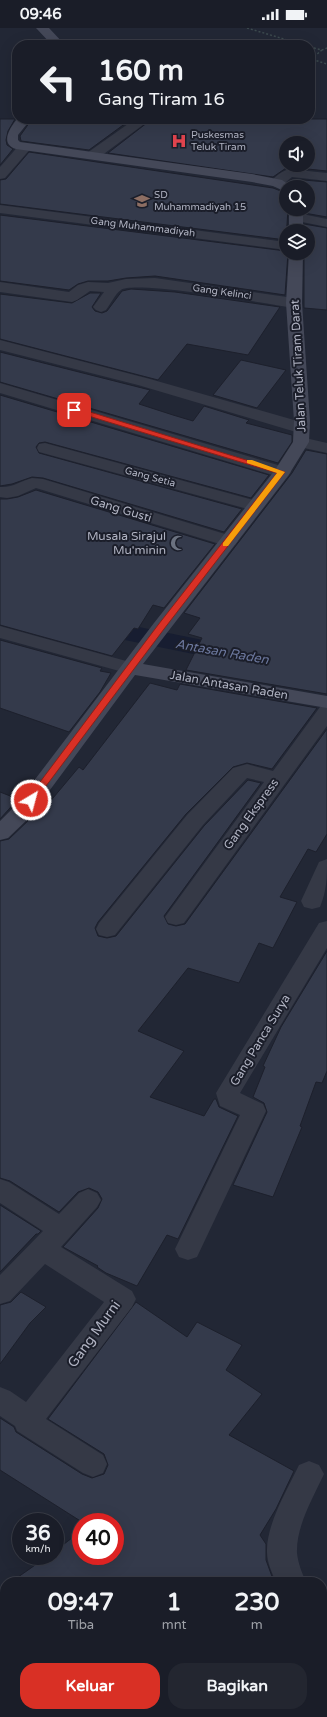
<!DOCTYPE html>
<html lang="id">
<style>
:root{--surface:#1a1d28;--page:#232630;--text:#f1f3f6;--muted:#9fa2a8;--line:#383b45;--accent:#d93025}
body{margin:0;font-family:"Varela Round",sans-serif;background:var(--page);color:var(--text);height:100vh;display:flex;flex-direction:column;font-size:15px;white-space:nowrap}
*{box-sizing:border-box;margin:0}
p{font-size:13px;color:var(--muted)}
.icon{flex:none;width:22px;height:22px;fill:none;stroke:currentColor;stroke-width:2;stroke-linecap:round;stroke-linejoin:round}
.map{position:relative;flex:1;overflow:hidden}
.panel{position:absolute;left:0px;top:1549px;width:327px;height:140px;display:flex;flex-direction:column;background:var(--surface);border-radius:16px 16px 0 0;box-shadow:0 4px 16px #0002,0 0 0 1px var(--line)}
.panel>*{flex:none}
.top-card{position:absolute;left:12px;top:12px;width:303px;height:84px;border-radius:16px;box-shadow:0 4px 16px #0002,0 0 0 1px var(--line);background:#1a1d28;color:var(--text);overflow:hidden}
.buttons{position:absolute;left:279px;top:108px;display:grid;gap:8px}
.buttons a{display:grid;place-items:center;width:36px;height:36px;border-radius:50%;background:var(--surface);box-shadow:0 4px 16px #0002,0 0 0 1px var(--line);font-size:20px}
.speed{position:absolute;left:12px;top:1485px;display:flex;gap:8px;font-size:20px;font-weight:700;text-align:center}
.speed>*{display:grid;place-content:center;width:52px;height:52px;border-radius:50%;background:var(--surface);box-shadow:0 4px 16px #0002,0 0 0 1px var(--line);line-height:1}
.speed small{font-size:10px;font-weight:400}
.speed .limit{border:6px solid #d22;background:#fff;color:#111}
.pin{position:absolute;display:grid;place-items:center;width:34px;height:34px;color:#fff;margin:-17px;border-radius:8px;box-shadow:0 2px 6px #0006}
.me{position:absolute;width:44px;margin:-22px;rotate:37deg;stroke-linejoin:round;filter:drop-shadow(0 0 3px #0008)}
.turn{display:flex;align-items:center;gap:14px;height:84px;padding:0 20px;font-size:18px}
.turn .icon{width:52px;height:52px;stroke-width:2.5}
.turn b{display:block;font-size:28px;line-height:34px}
.eta{display:flex;justify-content:space-evenly;align-items:center;height:68px;text-align:center}
.eta b{font-size:24px;font-weight:700;line-height:28px}
.primary-button{display:flex;gap:8px;margin-top:auto;padding:8px 20px}
.primary-button a{flex:1;height:46px;border-radius:16px;background:var(--accent);color:#fff;font-size:16px;font-weight:700;line-height:46px;text-align:center}
.primary-button a+a{background:var(--page);color:var(--text)}
.status{display:flex;justify-content:space-between;align-items:center;height:28px;padding:0 20px;background:var(--surface);direction:ltr}
.status svg{height:11px;fill:currentColor}
.map>svg:first-child{display:block}
.lines{fill:none;stroke-linecap:round;stroke-linejoin:round}
.canal{fill:#171d31;fill-rule:evenodd}
.building{fill:#343a4b;stroke:#1d202c}
.path{stroke:#3c4a4e;stroke-width:1.5;stroke-dasharray:2 2;stroke-linecap:butt}
.lane{fill:#353946;fill-rule:evenodd}
.street{fill:#353946;fill-rule:evenodd}
.secondary{fill:#444858;fill-rule:evenodd}
.route{fill:#d93025;stroke:#8d1f18}
.slow{fill:#f59e0b}
.labels{text-anchor:middle;dominant-baseline:central;stroke-width:4;stroke-linejoin:round;paint-order:stroke}
.far-poi-label{font-size:10px;fill:#b0b3c2;stroke:#1b1e2a;text-anchor:start}
.far-street-label{font-size:10px;fill:#b0b3c2;stroke:#1b1e2a}
.street-label{font-size:12px;fill:#b0b3c2;stroke:#1b1e2a}
.poi-label{font-size:12px;fill:#b0b3c2;stroke:#1b1e2a;text-anchor:end}
.water-label{font-size:13px;font-style:italic;fill:#6c789e;stroke:#1b1e2a}
.near-street-label{font-size:14px;fill:#b0b3c2;stroke:#1b1e2a}
</style>
<div class="status"><b>09:46</b><svg viewBox="0 0 49 12"><path d="M0 12V9h3v3zM5 12V6h3v6zM10 12V3h3v9zM15 12V0h3v12zM26 1h20v11H26zM47 4h2v5h-2z"/></svg></div>
<div class="map">
<svg width="327" height="1689" viewBox="0 0 327 1689">
<rect width="100%" height="100%" fill="#222735"/>
<g class="lines">
<path class="canal" d="M 90,589 L 237,619 L 246,621 L 250,627 L 246,633 L 237,635 L 81,603 L 77,597 L 81,591 Z"/>
</g>
<path class="building" d="M 0,91 L 15,91 L 8,103 L 6,112 L 7,117 L 13,121 L 0,137 Z
M 32,91 L 111,91 L 130,92 L 89,122 L 21,113 L 20,108 Z
M 152,91 L 327,91 L 327,143 L 298,140 L 299,137 L 308,137 L 308,115 L 286,115 L 286,137 L 288,137 L 286,140 L 273,149 L 108,125 Z
M 29,124 L 273,160 L 286,165 L 286,181 L 288,181 L 286,212 L 0,176 L 0,152 L 6,151 Z
M 292,151 L 327,154 L 327,189 L 304,185 L 304,181 L 308,181 L 308,159 L 293,159 L 288,154 Z
M 0,187 L 286,223 L 288,225 L 285,267 L 155,248 L 126,250 L 108,253 L 88,253 L 78,256 L 69,262 L 0,253 Z
M 304,196 L 327,200 L 327,282 L 304,280 L 304,225 L 308,225 L 308,203 L 304,203 Z
M 131,261 L 175,264 L 280,279 L 248,327 L 187,316 L 158,352 L 0,311 L 0,266 L 72,275 L 90,265 L 101,265 L 92,279 L 95,283 L 102,285 L 107,283 L 122,263 Z
M 0,324 L 150,362 L 139,376 L 173,387 L 193,393 L 204,378 L 249,392 L 246,395 L 292,407 L 292,414 L 278,435 L 0,354 Z
M 241,332 L 286,342 L 257,380 L 213,367 Z
M 0,367 L 269,447 L 251,470 L 45,414 L 39,415 L 36,419 L 39,425 L 242,481 L 224,504 L 43,450 L 32,449 L 12,456 L 0,458 Z
M 306,422 L 327,426 L 327,666 L 186,642 L 202,610 L 188,606 L 200,590 L 184,585 L 292,445 Z
M 36,462 L 215,516 L 164,580 L 153,577 L 138,601 L 134,600 L 112,628 L 0,597 L 0,471 L 7,471 L 18,469 Z
M 0,612 L 102,640 L 100,643 L 111,645 L 100,664 L 69,704 L 0,680 Z
M 150,655 L 177,662 L 180,656 L 317,680 L 272,741 L 247,735 L 233,739 L 186,786 L 98,894 L 95,900 L 98,908 L 107,910 L 116,908 L 204,798 L 248,752 L 261,755 L 164,888 L 168,896 L 176,898 L 185,896 L 327,701 L 327,806 L 316,824 L 308,821 L 280,869 L 297,874 L 273,920 L 259,915 L 239,955 L 188,940 L 138,1003 L 184,1023 L 150,1069 L 204,1088 L 214,1071 L 216,1071 L 219,1079 L 238,1088 L 178,1211 L 167,1207 L 137,1258 L 106,1245 L 97,1239 L 98,1238 L 63,1219 L 98,1180 L 102,1171 L 98,1164 L 89,1160 L 78,1164 L 59,1184 L 10,1153 L 0,1150 L 0,813 L 9,811 L 31,790 L 39,780 L 43,782 L 79,739 L 83,742 Z
M 0,764 L 18,771 L 0,791 Z
M 327,923 L 327,1043 L 322,1055 L 316,1054 L 300,1098 L 302,1099 L 273,1169 L 233,1157 L 267,1084 L 264,1075 L 253,1069 L 265,1039 L 263,1038 L 281,999 Z
M 0,1177 L 41,1203 L 38,1206 L 36,1206 L 0,1244 Z
M 21,1264 L 46,1279 L 30,1295 L 0,1336 L 0,1277 L 11,1274 Z
M 136,1274 L 187,1309 L 197,1294 L 242,1317 L 226,1342 L 262,1366 L 229,1407 L 294,1443 L 276,1481 L 260,1507 L 266,1516 L 266,1532 L 274,1554 L 11,1554 L 48,1528 L 55,1528 L 55,1523 L 81,1503 L 81,1528 L 115,1528 L 115,1494 L 82,1494 L 0,1442 L 0,1390 L 14,1399 L 16,1404 L 82,1446 L 92,1450 L 104,1446 L 108,1437 L 104,1426 L 48,1391 Z"/>
<g class="lines">
<path class="path" d="M 247,0 L 304,17
M 310,19 L 322,22 L 327,20
M 322,22 L 311,31 L 327,36"/>
<path class="lane" d="M 290,137 L 298,137 L 292,147 L 289,148 L 285,145 Z"/>
<path class="street" d="M 135,91 L 151,91 L 97,131 L 87,131 L 85,128 L 87,125 Z
M 25,115 L 30,116 L 32,119 L 5,150 L 0,151 L 0,139 L 20,116 Z
M 289,141 L 327,145 L 327,153 L 292,149 C 285,155 281,160 272,158 L 270,155 C 274,149 282,143 289,141 Z
M 0,177 L 286,214 L 286,222 L 0,185 Z
M 297,185 L 327,191 L 327,199 L 292,192 L 290,189 L 292,186 Z
M 155,250 L 294,270 L 299,272 L 302,275 L 299,278 L 294,280 C 269,276 134,252 121,262 C 115,266 110,277 106,282 L 101,284 L 96,282 L 93,279 L 104,264 L 90,263 L 77,272 L 72,274 L 0,264 L 0,254 L 69,264 L 78,257 L 88,254 L 108,255 L 126,251 Z
M 0,312 L 150,351 L 308,396 L 310,400 L 308,404 L 302,405 L 296,404 L 138,357 L 0,322 Z
M 0,355 L 288,440 L 291,444 L 288,448 L 282,449 L 276,448 L 0,365 Z
M 301,409 L 327,415 L 327,425 L 295,418 L 293,414 L 295,410 Z
M 45,415 L 261,474 L 264,478 L 261,482 L 255,483 L 39,424 L 37,420 L 39,416 Z
M 32,450 L 43,451 L 235,509 L 238,513 L 235,517 L 229,518 L 223,517 L 36,460 L 18,468 L 7,470 L 0,469 L 0,459 C 12,460 21,453 32,450 Z
M 0,598 L 137,636 L 140,640 L 137,644 L 130,646 L 0,610 Z
M 327,678 L 327,698 L 184,895 L 176,897 L 168,895 L 165,889 L 264,754 L 247,750 L 203,797 L 115,907 L 107,909 L 99,907 L 96,901 L 99,895 L 187,787 L 233,740 L 247,736 L 273,743 L 320,679 Z
M 327,831 C 327,850 327,862 320,879 L 312,881 L 304,879 L 301,873 L 319,834 Z
M 327,893 L 327,920 L 240,1065 L 263,1076 L 266,1083 L 197,1229 L 188,1232 L 179,1229 L 175,1221 L 240,1087 L 220,1078 L 216,1065 L 319,895 Z
M 0,1151 L 9,1154 L 59,1186 L 79,1165 L 88,1161 L 97,1165 L 101,1172 L 97,1179 L 61,1219 L 132,1263 L 136,1271 L 132,1279 L 46,1391 L 103,1427 L 107,1436 L 103,1445 L 93,1449 L 83,1445 L 17,1403 L 15,1398 L 0,1388 L 0,1359 L 10,1363 L 26,1374 L 104,1274 L 45,1236 L 10,1273 L 0,1276 L 0,1247 L 43,1203 L 0,1175 Z
M 309,1433 L 319,1437 L 324,1446 C 313,1470 296,1498 297,1525 C 298,1535 302,1545 306,1554 L 276,1554 C 272,1545 267,1534 267,1524 C 266,1497 287,1462 299,1437 Z
M 322,1614 L 327,1616 L 327,1656 L 322,1653 Z
M 101,1684 L 133,1684 L 135,1689 L 103,1689 Z"/>
<path class="secondary" d="M 36,0 L 49,0 L 65,17 L 52,17 Z
M 17,91 L 31,91 L 18,107 L 18,112 L 20,114 L 252,146 L 282,152 L 292,159 L 286,159 L 286,164 L 273,158 L 252,154 L 16,121 C 0,116 9,101 17,91 Z
M 289,181 L 303,181 L 303,203 L 289,203 Z
M 289,225 L 303,225 L 302,275 L 310,393 L 309,414 L 288,448 L 143,636 L 327,668 L 327,680 L 135,647 L 30,789 L 8,810 L 0,812 L 0,793 L 14,779 L 154,595 L 275,442 L 293,414 L 294,393 L 286,275 Z"/>
</g>
<path class="route" d="M 72,380 L 77,380 L 285,444 L 164,601 L 34,774 L 31,775 L 27,772 L 28,770 L 158,597 L 277,445 L 72,383 Z"/>
<path class="slow" d="M 247,432 L 252,432 L 285,444 L 228,518 L 223,518 L 223,515 L 277,445 L 247,435 Z"/>
<defs>
<g id="hospital-bare" transform="scale(1.2)"><path d="M-5-5h3v3.5h4V-5h3V5h-3V1.5h-4V5h-3Z" fill="#e0444e" stroke="#1b1e2a" stroke-width="2.5" paint-order="stroke"/></g>
<g id="school-bare" transform="scale(1.2)"><path d="M0-5L7-2L0 1L-7-2ZM-4 1L0 2.5L4 1V4Q0 6-4 4Z" fill="#8d6e63" stroke="#1b1e2a" stroke-width="2.5" paint-order="stroke"/></g>
<g id="mosque-bare" transform="scale(1.2)"><path d="M3.5-4.9A6 6 0 1 0 3.5 4.9A5 5 0 1 1 3.5-4.9Z" fill="#6b7280" stroke="#1b1e2a" stroke-width="2.5" paint-order="stroke"/></g>
</defs>
<g fill-rule="evenodd">
<use href="#hospital-bare" x="179" y="113"/>
<use href="#school-bare" x="142" y="173"/>
<use href="#mosque-bare" x="178" y="515"/>
</g>
<g class="labels">
<g class="far-poi-label">
<text x="191" y="107">Puskesmas<tspan x="191" dy="12">Teluk Tiram</tspan></text>
<text x="154" y="167">SD<tspan x="154" dy="12">Muhammadiyah 15</tspan></text>
</g>
<g class="far-street-label">
<text transform="translate(143 199) rotate(7)">Gang Muhammadiyah</text>
<text transform="translate(222 264) rotate(8)">Gang Kelinci</text>
<text transform="translate(150 449) rotate(15)">Gang Setia</text>
</g>
<g class="street-label">
<text transform="translate(298 338) rotate(-93)">Jalan Teluk Tiram Darat</text>
<text transform="translate(121 481) rotate(17)">Gang Gusti</text>
<text transform="translate(229 657) rotate(10)">Jalan Antasan Raden</text>
<text transform="translate(251 786) rotate(-54)">Gang Ekspress</text>
<text transform="translate(260 1012) rotate(-59)">Gang Panca Surya</text>
</g>
<g class="poi-label">
<text x="166" y="508">Musala Sirajul<tspan x="166" dy="14">Mu'minin</tspan></text>
</g>
<g class="water-label">
<text transform="translate(222 624) rotate(10)">Antasan Raden</text>
</g>
<g class="near-street-label">
<text transform="translate(94 1306) rotate(-54)">Gang Murni</text>
</g>
</g>
</svg>
<div class="buttons">
<a><svg class="icon" aria-label="sound" viewBox="0 0 24 24"><path d="M4 9h4l5-4v14l-5-4H4zM17 9q2 3 0 6"/></svg></a>
<a><svg class="icon" aria-label="search" viewBox="0 0 24 24"><circle cx="10" cy="10" r="6"/><path d="M15 15l6 6"/></svg></a>
<a><svg class="icon" aria-label="layers" viewBox="0 0 24 24"><path d="M12 4l9 5-9 5-9-5zM3 14l9 5 9-5"/></svg></a>
</div>
<div class="speed"><div>36<small>km/h</small></div><div class="limit">40</div></div>
<div class="pin" style="left:74px;top:382px;background:#d93025"><svg class="icon" aria-label="arrive" viewBox="0 0 24 24"><path d="M6 21V4h12l-3 4 3 4H6"/></svg></div>
<svg class="me" style="left:31px;top:772px" viewBox="-20 -20 40 40"><circle r="17" fill="#d93025" stroke="#fff" stroke-width="3"/><path d="M0-11L8 9 0 5-8 9z" fill="#fff"/></svg>
<div class="top-card">
<div class="turn"><svg class="icon" aria-label="left" viewBox="0 0 24 24"><path d="M17 20v-9H6M10 6l-5 5 5 5"/></svg><div><b>160 m</b>Gang Tiram 16</div></div>
</div>
<section class="panel">
<div class="eta">
<div><b>09:47</b><p>Tiba</p></div>
<div><b>1</b><p>mnt</p></div>
<div><b>230</b><p>m</p></div>
</div>
<div class="primary-button"><a>Keluar</a><a>Bagikan</a></div>
</section>
</div>
